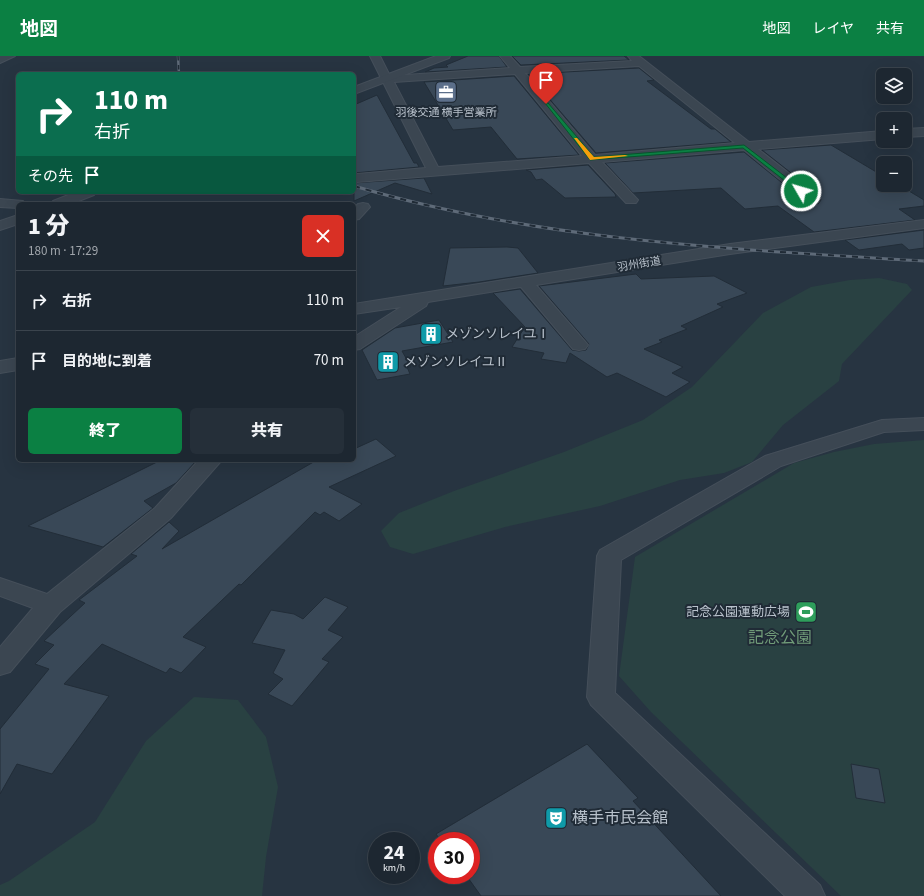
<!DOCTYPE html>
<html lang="ja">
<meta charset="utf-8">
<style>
:root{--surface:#1d2731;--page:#252f39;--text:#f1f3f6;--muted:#a0a5ab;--line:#3b444d;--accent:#0b8043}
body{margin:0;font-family:"Source Sans 3","Noto Sans JP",sans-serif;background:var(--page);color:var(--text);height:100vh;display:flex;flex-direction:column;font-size:15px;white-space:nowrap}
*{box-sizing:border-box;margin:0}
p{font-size:13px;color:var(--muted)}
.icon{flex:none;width:22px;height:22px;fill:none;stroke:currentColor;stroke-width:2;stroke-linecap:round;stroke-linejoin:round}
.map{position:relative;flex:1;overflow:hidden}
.panel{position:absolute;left:16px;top:146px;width:340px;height:260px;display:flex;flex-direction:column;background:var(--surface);border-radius:6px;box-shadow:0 4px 16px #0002,0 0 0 1px var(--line)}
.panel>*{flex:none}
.hud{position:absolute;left:16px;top:16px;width:340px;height:122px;border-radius:6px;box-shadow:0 4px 16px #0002,0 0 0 1px var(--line);background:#0b6e4f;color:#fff;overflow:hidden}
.buttons{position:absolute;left:876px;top:12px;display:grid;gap:8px}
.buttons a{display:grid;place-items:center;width:36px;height:36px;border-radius:6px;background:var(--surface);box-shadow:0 4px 16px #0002,0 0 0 1px var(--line);font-size:20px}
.speed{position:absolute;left:368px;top:776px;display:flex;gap:8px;font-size:20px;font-weight:700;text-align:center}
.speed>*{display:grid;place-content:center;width:52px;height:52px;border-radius:50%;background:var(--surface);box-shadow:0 4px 16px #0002,0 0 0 1px var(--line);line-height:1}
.speed small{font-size:10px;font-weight:400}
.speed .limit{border:6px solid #d22;background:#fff;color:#111}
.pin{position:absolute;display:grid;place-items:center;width:34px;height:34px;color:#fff;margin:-41px -17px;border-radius:50% 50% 50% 0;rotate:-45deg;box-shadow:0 0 4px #0007}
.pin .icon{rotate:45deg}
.me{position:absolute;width:44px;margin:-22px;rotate:308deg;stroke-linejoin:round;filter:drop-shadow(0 0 3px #0008)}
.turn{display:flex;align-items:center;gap:14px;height:84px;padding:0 12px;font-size:18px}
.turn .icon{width:52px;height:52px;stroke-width:2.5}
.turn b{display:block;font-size:28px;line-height:34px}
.then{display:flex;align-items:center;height:38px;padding:0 12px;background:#0003;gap:8px;font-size:15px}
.round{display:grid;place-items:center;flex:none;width:42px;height:42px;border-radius:6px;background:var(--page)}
.overview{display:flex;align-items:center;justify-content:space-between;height:68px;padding:0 12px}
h1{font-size:24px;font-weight:800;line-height:30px}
.primary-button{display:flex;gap:8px;margin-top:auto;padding:8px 12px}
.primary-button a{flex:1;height:46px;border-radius:6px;background:var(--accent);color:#fff;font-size:16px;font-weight:800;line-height:46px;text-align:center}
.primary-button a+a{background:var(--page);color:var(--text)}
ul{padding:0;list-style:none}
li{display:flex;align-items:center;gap:12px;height:60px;padding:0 12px;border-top:1px solid var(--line)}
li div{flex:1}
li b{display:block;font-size:15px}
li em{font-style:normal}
header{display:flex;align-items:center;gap:24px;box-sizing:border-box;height:56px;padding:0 20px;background:var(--accent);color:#fff}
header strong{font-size:19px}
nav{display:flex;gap:22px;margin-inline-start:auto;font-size:14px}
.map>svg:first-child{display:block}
.green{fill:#294142}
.building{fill:#394857;stroke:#222d38}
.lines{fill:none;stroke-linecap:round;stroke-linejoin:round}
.minor-casing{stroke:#454f5a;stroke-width:2}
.tertiary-casing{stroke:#454f5a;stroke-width:2}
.minor{fill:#3b4651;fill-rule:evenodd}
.tertiary{fill:#3b4651;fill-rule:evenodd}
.rail-far1-casing{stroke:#5e6a78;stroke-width:2.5}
.rail-casing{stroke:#5e6a78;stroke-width:3}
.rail-far1{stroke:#202b36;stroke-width:1.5;stroke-dasharray:4.5;stroke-linecap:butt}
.rail{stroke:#202b36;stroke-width:2;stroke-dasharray:6;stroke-linecap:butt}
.route{fill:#0b8043;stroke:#07532c}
.slow{fill:#f59e0b}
.labels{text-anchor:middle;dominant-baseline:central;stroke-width:4;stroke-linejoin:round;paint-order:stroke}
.far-poi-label{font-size:11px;fill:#b8c1cb;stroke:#202b36}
.far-street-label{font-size:11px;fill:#b8c1cb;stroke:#202b36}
.poi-label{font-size:13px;fill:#b8c1cb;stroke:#202b36;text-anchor:start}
.near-park-label{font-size:16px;fill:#709b78;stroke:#202b36}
.near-poi-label{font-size:16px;fill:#b8c1cb;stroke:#202b36;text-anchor:start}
</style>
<header>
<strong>地図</strong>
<nav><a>地図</a><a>レイヤ</a><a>共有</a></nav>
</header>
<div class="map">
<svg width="924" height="840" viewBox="0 0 924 840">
<rect width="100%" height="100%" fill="#273441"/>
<path class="green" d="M 879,222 L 907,228 L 912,234 L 842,308 L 839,325 L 783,369 L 752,406 L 724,417 L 680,424 L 600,450 L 505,471 L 413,498 L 390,491 L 381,475 L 399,457 L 454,435 L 564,396 L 643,364 L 692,331 L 763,257 L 811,231 L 850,224 Z
M 924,384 L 924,840 L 841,840 L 651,656 L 619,620 L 635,501 L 794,407 L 834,396 L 874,388 Z
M 194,641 L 238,644 L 266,681 L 278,731 L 266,801 L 262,840 L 0,840 L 0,829 L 9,825 L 95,766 L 146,685 Z"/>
<path class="building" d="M 468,0 L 499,0 L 507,11 L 425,16 L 434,12 L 448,11 L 446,9 Z
M 512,0 L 624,0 L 629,4 L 521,9 Z
M 639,12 L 654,24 L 647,25 L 711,73 L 715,73 L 731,86 L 596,97 L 528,18 Z
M 514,20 L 579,99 L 517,103 L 491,71 L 453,74 L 424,26 Z
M 377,39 L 414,107 L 417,107 L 419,111 L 354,117 L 354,49 Z
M 831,89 L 883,120 L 883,129 L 899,129 L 924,144 L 924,150 L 899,153 L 915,164 L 814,176 L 778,150 L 745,153 L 721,132 L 633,137 L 605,107 L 744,96 L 807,147 L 818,148 L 821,144 L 819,139 L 762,94 Z
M 588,109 L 615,138 L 616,141 L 565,142 L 542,123 L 536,124 L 531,116 L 526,114 Z
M 424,122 L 432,138 L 395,127 L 354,145 L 354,127 Z
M 924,174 L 924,192 L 909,194 L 902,188 L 859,194 L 845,184 Z
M 507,191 L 518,192 L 538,217 L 479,226 L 443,230 L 450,192 Z
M 636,218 L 641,223 L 714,220 L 747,237 L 717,248 L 723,251 L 681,270 L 687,273 L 659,284 L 662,286 L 644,293 L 683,311 L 672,317 L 690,326 L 666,341 L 617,317 L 607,321 L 570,297 L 566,307 L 541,303 L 544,297 L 512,291 L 525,271 L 493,237 L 520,233 L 572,294 L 579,295 L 586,294 L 589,288 L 539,230 Z
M 439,264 L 453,286 L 402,295 L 411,311 L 407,311 L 410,318 L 377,324 L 362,294 L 395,272 Z
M 376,383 L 396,400 L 329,431 L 362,448 L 339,465 L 324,456 L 320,459 L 315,456 L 241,529 L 239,528 L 183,581 L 206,591 L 181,617 L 170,612 L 166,617 L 102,588 L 64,628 L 109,640 L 52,718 L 17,708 L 0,738 L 0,673 L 49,613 L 35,608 L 54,589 L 44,585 L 85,547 L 79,544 L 137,500 L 131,498 L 169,466 L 179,475 L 162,493 L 317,404 L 354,404 L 354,393 Z
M 161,404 L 197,404 L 176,427 L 144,445 L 153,452 L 103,491 L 28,470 Z
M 325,541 L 348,551 L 328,574 L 343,581 L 322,603 L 329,606 L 292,650 L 268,638 L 283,623 L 273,617 L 285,594 L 252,587 L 271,554 L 294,558 L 303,563 Z
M 587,688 L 638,742 L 633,745 L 721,840 L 481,840 L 466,819 L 471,819 L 471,785 L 441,785 L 436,778 Z
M 851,708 L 879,713 L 885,747 L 856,742 Z"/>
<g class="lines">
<g class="minor-casing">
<path id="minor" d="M 0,0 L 15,0 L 0,7 Z
M 370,0 L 380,0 L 390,20 L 510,12 L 500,0 L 510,0 L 520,11 L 632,5 L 628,0 L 639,0 L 749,86 L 883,75 L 883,83 L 758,93 L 818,140 L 820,143 L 818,146 L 808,146 L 744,94 L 602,106 L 638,144 L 636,147 L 626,147 L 589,107 L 357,126 L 354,125 L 354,119 L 357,118 L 426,112 ZM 639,10 L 735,87 L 595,99 L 525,17 ZM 515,18 L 582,100 L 438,111 L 394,26 Z
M 924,72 L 924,80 L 905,81 L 905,73 Z
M 0,143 L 23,145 L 25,148 L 18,148 L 18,152 L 0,151 Z
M 363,147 L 368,148 L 370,151 L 359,163 L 354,164 L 354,152 L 358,148 Z
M 924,164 L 924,172 L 730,198 L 536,229 L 588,289 L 585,293 L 579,294 L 573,293 L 521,231 L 428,246 L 426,250 L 360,293 L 354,294 L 354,281 L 401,251 L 354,258 L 354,248 L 730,188 Z
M 18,302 L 18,314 L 0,317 L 0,305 Z
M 924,362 L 924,374 L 884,376 L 781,410 L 621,504 L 615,637 L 820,829 L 825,840 L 785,840 L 591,649 L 587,641 L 597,500 L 600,494 L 765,400 L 882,364 Z
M 199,404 L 222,404 L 171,462 L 60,556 L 10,616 L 0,619 L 0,591 L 33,552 L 0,540 L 0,522 L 47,538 L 155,452 Z"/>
</g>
<g class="tertiary-casing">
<path id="tertiary" d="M 436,0 L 450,0 L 449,2 L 354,38 L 354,31 Z
M 76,136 L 96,136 L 94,139 L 71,148 L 51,148 L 53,145 Z
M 18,159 L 18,168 L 0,174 L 0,165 Z"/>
</g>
<use href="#minor" class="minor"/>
<use href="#tertiary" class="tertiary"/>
<g class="rail-far1-casing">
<path id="rail-far1" d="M 178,0 L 179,18"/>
</g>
<g class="rail-casing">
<path id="rail" d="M 354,130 C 539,185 733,193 924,205"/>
</g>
<use href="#rail-far1" class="rail-far1"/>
<use href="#rail" class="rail"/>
</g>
<path class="route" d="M 545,47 L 548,47 L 594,101 L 744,89 L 804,135 L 799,136 L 743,92 L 590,104 Z"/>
<path class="slow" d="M 574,82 L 577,82 L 594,101 L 625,99 L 628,100 L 590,104 Z"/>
<defs>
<g id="office-square" transform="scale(1.15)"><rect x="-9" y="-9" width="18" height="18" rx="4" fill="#5c6f8a" stroke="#202b36"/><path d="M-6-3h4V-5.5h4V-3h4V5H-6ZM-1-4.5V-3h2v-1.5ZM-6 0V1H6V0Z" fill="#fff"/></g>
<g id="building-square" transform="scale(1.15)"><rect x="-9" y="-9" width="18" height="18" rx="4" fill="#0f9aa8" stroke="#202b36"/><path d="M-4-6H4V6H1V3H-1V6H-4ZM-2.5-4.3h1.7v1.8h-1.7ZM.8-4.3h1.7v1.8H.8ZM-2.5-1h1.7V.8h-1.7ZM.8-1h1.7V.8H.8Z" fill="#fff"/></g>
<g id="stadium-square" transform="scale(1.15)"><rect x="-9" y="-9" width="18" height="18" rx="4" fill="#2e9e5b" stroke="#202b36"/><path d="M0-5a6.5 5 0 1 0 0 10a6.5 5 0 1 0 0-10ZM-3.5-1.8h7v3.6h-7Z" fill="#fff"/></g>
<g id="theatre-square" transform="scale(1.15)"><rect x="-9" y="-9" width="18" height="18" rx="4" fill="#0f9aa8" stroke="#202b36"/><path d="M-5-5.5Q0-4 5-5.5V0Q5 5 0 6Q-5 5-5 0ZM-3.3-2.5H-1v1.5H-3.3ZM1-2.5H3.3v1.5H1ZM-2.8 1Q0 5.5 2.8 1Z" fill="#fff"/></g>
</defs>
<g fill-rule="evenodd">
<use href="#office-square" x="446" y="36"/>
<use href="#building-square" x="431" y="278"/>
<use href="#building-square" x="388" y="306"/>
<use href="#stadium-square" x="806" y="556"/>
<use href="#theatre-square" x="556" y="762"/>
</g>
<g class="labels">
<g class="far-poi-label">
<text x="446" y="56">羽後交通 横手営業所</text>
</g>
<g class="far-street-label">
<text transform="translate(639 208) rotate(-9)">羽州街道</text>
</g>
<g class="poi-label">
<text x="446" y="278">メゾンソレイユⅠ</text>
<text x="404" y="306">メゾンソレイユⅡ</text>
<text x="790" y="556" text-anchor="end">記念公園運動広場</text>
</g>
<g class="near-park-label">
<text x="780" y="582">記念公園</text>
</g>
<g class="near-poi-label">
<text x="572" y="762">横手市民会館</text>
</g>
</g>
</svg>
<div class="buttons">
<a><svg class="icon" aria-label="layers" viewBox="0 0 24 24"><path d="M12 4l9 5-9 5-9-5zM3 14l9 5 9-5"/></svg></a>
<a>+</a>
<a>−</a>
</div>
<div class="speed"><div>24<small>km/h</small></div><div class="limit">30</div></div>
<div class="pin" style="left:546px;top:48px;background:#d93025"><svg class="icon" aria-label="arrive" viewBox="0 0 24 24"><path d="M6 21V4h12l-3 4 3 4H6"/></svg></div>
<svg class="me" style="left:801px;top:135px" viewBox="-20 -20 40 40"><circle r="17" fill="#0b8043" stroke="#fff" stroke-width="3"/><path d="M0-11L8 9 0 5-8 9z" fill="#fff"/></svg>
<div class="hud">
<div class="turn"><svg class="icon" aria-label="right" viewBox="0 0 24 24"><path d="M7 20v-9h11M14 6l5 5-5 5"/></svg><div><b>110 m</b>右折</div></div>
<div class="then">その先<svg class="icon" aria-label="arrive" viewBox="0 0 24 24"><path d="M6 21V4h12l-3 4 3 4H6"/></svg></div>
</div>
<section class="panel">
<div class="overview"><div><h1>1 分</h1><p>180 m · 17:29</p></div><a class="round" style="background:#d93025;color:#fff"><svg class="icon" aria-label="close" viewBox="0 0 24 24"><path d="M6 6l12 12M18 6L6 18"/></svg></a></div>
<ul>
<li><svg class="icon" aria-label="right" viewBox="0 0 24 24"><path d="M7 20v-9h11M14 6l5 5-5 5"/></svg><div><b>右折</b></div><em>110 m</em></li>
<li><svg class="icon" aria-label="arrive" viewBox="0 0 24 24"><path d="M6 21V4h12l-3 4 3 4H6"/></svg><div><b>目的地に到着</b></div><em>70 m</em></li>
</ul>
<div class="primary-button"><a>終了</a><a>共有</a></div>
</section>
</div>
